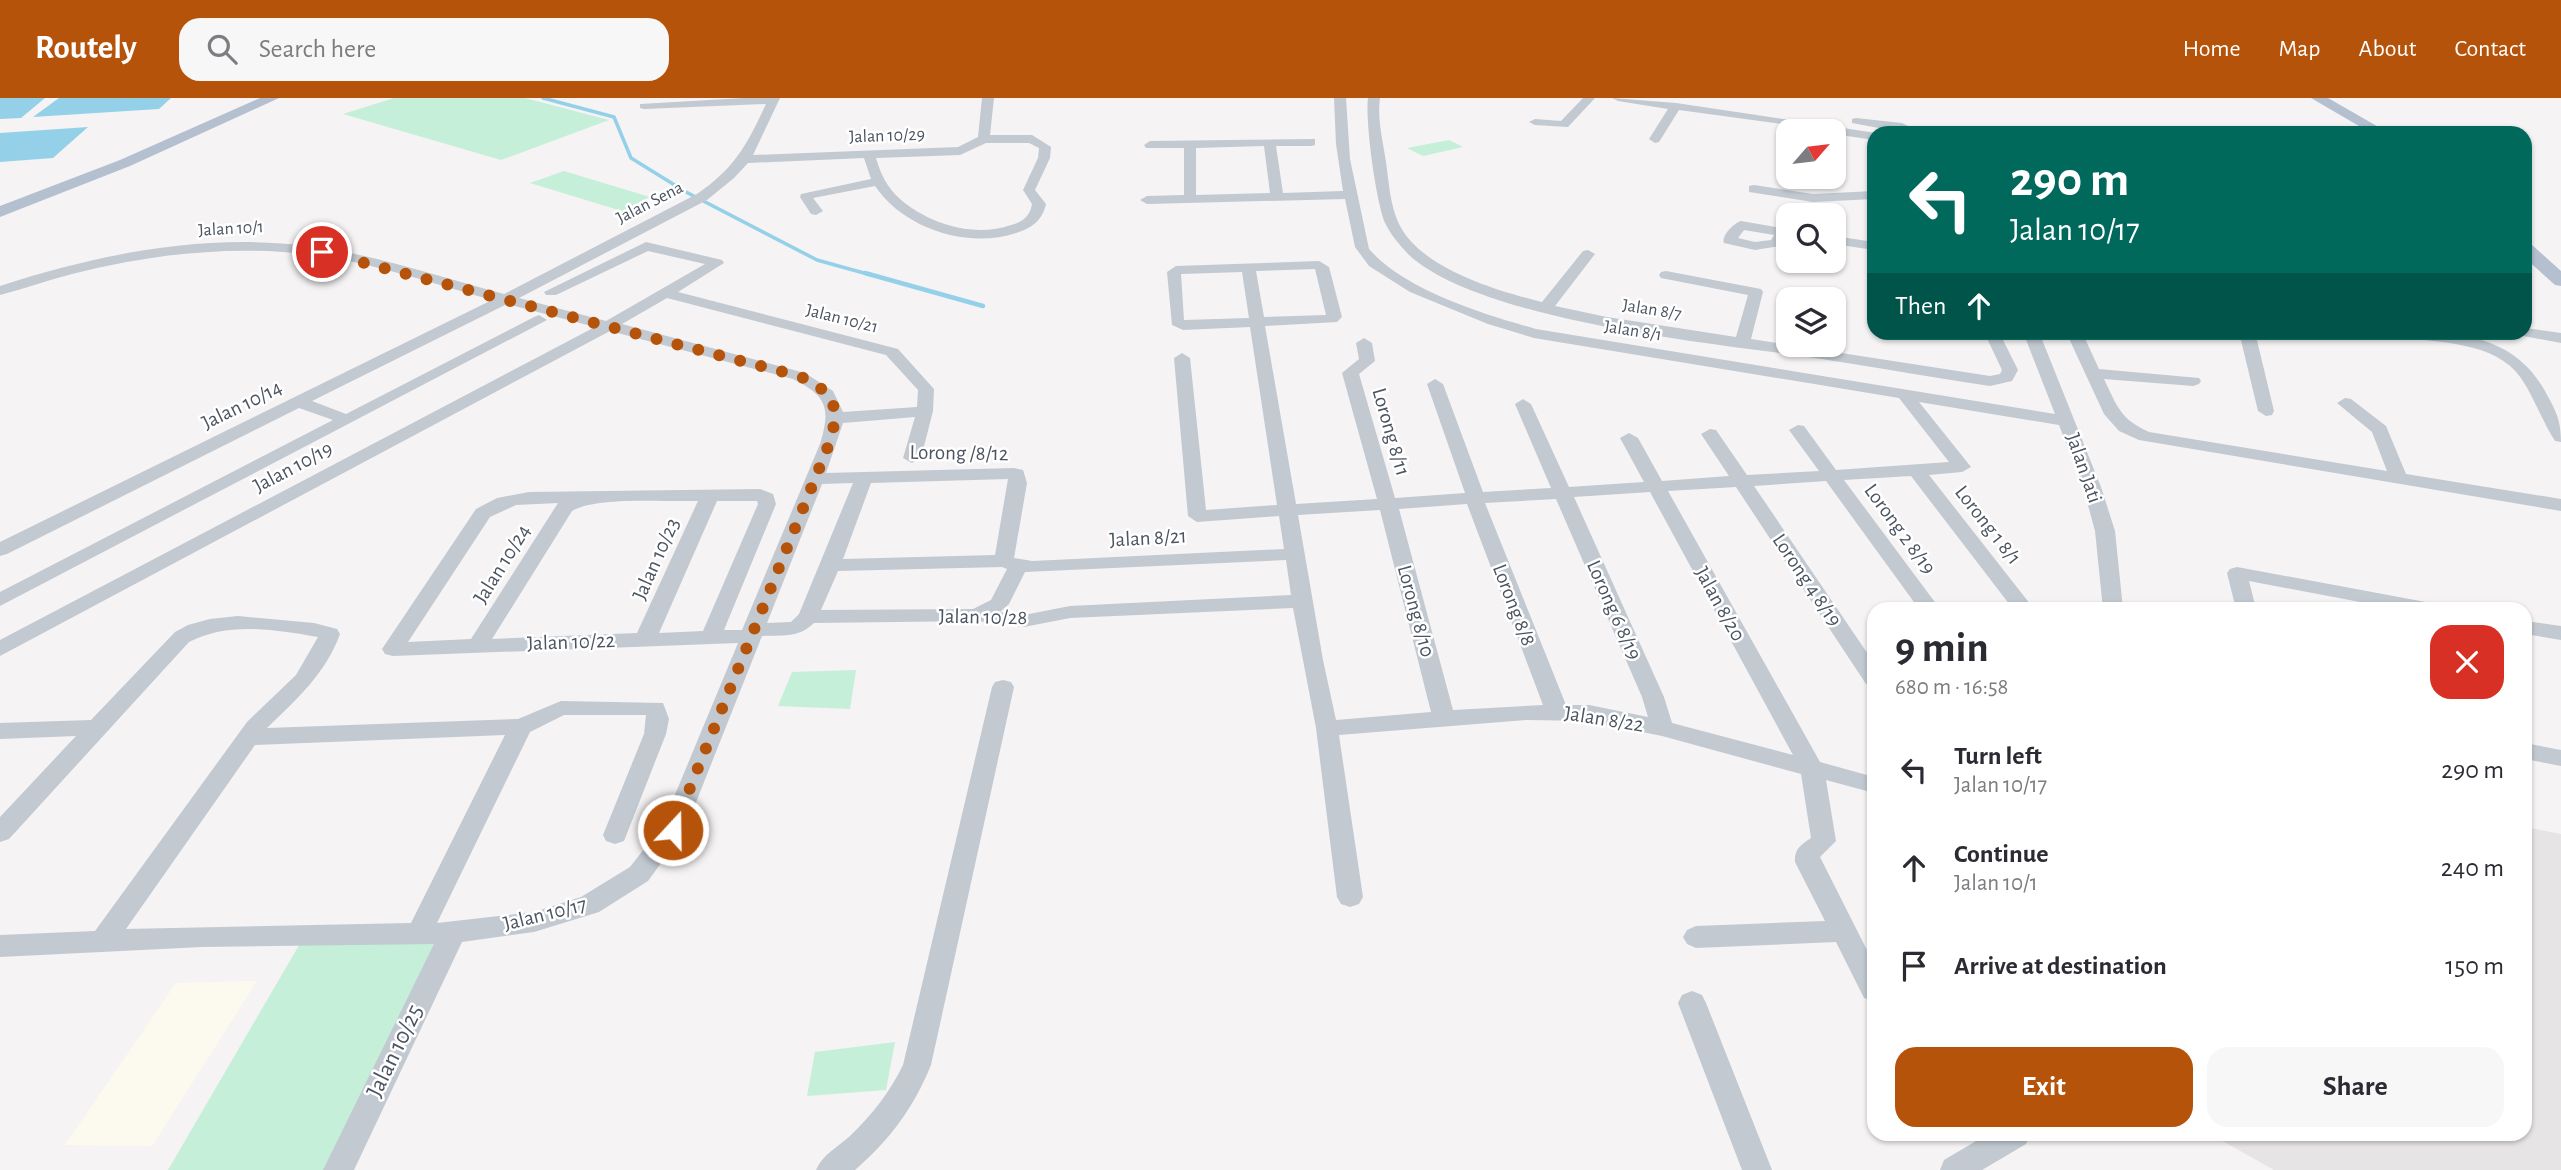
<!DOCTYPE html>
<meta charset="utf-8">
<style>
:root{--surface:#fff;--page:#f7f7f7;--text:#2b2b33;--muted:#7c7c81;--accent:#b45309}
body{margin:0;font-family:"Alegreya Sans",sans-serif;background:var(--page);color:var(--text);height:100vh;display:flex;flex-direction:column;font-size:26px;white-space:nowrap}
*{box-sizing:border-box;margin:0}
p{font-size:23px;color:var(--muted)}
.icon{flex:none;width:38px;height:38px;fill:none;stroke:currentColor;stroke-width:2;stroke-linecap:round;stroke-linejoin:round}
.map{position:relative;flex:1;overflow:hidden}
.sheet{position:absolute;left:1867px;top:504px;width:665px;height:539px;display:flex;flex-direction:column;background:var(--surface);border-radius:21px;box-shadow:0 2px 5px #0004}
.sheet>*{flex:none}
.guide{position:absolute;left:1867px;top:28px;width:665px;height:214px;border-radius:21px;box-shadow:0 2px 5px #0004;background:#00695c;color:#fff;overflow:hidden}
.needle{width:46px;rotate:62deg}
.buttons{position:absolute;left:1776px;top:21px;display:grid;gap:14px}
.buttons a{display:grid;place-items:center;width:70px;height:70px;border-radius:14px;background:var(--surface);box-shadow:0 2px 5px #0004;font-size:35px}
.pin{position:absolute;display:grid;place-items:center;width:60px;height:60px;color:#fff;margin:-30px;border:4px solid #fff;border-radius:50%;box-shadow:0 2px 7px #0007}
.me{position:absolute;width:77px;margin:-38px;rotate:21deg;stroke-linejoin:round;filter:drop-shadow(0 0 5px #0008)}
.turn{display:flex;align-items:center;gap:24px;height:147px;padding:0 28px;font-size:32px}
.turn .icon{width:91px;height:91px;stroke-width:2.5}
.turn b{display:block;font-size:49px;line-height:60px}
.then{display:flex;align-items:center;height:66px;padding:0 28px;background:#0003;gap:14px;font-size:26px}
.round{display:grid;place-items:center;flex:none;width:74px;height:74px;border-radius:21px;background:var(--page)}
.headline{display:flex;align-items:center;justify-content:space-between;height:119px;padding:0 28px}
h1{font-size:42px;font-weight:700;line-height:52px}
.primary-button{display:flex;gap:14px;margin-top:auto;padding:14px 28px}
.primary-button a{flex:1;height:80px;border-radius:21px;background:var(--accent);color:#fff;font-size:28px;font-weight:700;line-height:80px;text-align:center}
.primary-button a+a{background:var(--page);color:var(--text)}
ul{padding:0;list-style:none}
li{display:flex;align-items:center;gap:21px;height:98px;padding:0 28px}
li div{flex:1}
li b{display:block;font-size:26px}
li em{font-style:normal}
header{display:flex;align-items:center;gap:42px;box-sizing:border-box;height:98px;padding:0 35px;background:var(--accent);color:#fff}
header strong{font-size:33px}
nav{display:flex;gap:38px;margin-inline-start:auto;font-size:24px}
.search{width:490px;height:63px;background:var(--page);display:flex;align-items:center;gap:18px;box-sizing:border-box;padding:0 24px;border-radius:21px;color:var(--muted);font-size:26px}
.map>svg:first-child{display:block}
.commercial{fill:#fcfaef}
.education{fill:#e6e4e5}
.green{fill:#c5efd8}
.water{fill:#94d1e9}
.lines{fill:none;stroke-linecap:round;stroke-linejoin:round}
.stream-far1{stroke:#94d1e9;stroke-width:3.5}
.stream{stroke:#94d1e9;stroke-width:4.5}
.minor{fill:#c2c9d1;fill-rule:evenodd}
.major{fill:#b4c0cf;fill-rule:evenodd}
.route{stroke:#b45309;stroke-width:12;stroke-dasharray:0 21.6}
.labels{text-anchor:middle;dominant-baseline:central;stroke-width:5;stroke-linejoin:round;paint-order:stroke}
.far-street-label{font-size:18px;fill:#4b5460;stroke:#fff}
.street-label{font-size:21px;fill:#4b5460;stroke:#fff}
.near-street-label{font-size:24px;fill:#4b5460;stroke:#fff}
</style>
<header>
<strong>Routely</strong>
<div class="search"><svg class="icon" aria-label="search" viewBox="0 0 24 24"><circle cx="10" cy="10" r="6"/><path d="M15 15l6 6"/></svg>Search here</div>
<nav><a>Home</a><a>Map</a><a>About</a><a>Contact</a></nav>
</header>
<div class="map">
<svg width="2561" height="1072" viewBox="0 0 2561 1072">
<rect width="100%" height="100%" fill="#f5f3f3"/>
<path class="commercial" d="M 257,883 L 152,1048 L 65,1047 L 176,885 Z"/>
<path class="education" d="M 2525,729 L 2561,736 L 2561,1072 L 2274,1072 L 2210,1036 L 2525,1036 Z"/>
<path class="green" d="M 394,0 L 525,0 L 609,22 L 501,62 L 343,16 Z
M 1449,42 L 1463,49 L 1423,58 L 1407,50 Z
M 564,73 L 650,99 L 622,113 L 530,85 Z
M 856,572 L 850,611 L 778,608 L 792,574 Z
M 453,835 L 338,1072 L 168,1072 L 305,837 Z
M 895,944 L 886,992 L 807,998 L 815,954 Z"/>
<path class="water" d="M 0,0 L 45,0 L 21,20 L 0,21 Z
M 59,0 L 171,0 L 159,11 L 33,19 Z
M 88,29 L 53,60 L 0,64 L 0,35 Z"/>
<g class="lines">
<path class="stream-far1" d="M 543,0 L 614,19 L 631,60 L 686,94 L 817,162 L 871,177"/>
<path class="stream" d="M 865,175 L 983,208"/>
<path class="minor" d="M 744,0 L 780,0 L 753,57 L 958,49 L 978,39 L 982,0 L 994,0 L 990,37 L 1032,37 L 1051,49 L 1050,60 L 1035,92 L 1046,106 C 1042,123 1032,130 1016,135 C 968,151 904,131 875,88 L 813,100 L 823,113 L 816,117 L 811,116 L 800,99 L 801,96 L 871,81 L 864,60 L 748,65 L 734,80 L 707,102 L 519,200 L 606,223 L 705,166 L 648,153 L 556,197 L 546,197 L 544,194 L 646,144 L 722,162 L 724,165 L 678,194 L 898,251 L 934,291 L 933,313 L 921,360 L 912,365 L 903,360 L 915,319 L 843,325 L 826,375 L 1014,370 L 1023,372 L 1027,385 L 1014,460 L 1032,463 L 1284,451 L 1279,418 L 1197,424 L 1188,418 L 1174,260 L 1182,255 L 1190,260 L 1206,412 L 1277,407 L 1250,229 L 1183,232 L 1172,227 L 1167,174 L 1176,168 L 1319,163 L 1329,169 L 1342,219 L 1337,224 L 1265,228 L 1296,406 L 1377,401 L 1342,275 L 1359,261 L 1356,245 L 1364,240 L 1372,245 L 1375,263 L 1359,276 L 1395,400 L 1465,395 L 1427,286 L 1435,281 L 1443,286 L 1483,394 L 1551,390 L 1515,306 L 1523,301 L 1531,306 L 1569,389 L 1644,384 L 1620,340 L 1629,335 L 1638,340 L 1662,383 L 1729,378 L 1701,336 L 1710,331 L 1716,332 L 1747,377 L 1819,373 L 1789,332 L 1798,327 L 1804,328 L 1836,372 L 1949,364 L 1899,300 L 1534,240 L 1488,226 L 1410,194 L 1369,168 L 1355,149 L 1345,101 L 1147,106 L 1140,102 L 1147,98 L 1184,97 L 1184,50 L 1146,50 L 1144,47 L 1150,43 L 1315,41 L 1315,47 L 1311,48 L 1276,48 L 1283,95 L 1343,93 L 1336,46 L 1334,0 L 1346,0 L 1350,61 L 1369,151 C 1406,193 1483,216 1536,231 L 2055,316 L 2023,234 L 2039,234 L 2101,389 L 2115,433 L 2123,511 L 2103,511 L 2095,433 L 2083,389 L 2059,327 L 1919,304 L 1971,369 L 1962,374 L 1929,377 L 2034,511 L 2013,511 L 1911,378 L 1844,382 L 1940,511 L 1919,511 L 1826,383 L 1754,388 L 1874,565 L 1874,588 L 1866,586 L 1736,389 L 1668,393 L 1820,664 L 1874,679 L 1874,695 L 1826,682 L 1836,743 L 1820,759 L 1874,866 L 1874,903 L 1864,900 L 1836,844 L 1696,850 L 1687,846 L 1683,839 L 1687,832 L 1696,828 L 1825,823 L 1795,764 C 1794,751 1801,747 1811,740 L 1801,676 L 1662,638 L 1589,623 L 1526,622 L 1339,637 L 1363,799 L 1359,806 L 1350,809 L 1341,806 L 1337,799 L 1316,630 L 1293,510 L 1070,520 L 1024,529 L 977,523 L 814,525 C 799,540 782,537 762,538 L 685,732 L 648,783 L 599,814 L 534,834 L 462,844 L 354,1072 L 323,1072 L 434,846 L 202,849 L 0,859 L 0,837 L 95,833 L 247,624 L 296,577 L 318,539 C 276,532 229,523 189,544 L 9,741 L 0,744 L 0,719 L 76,638 L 0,641 L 0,625 L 91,622 L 175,534 L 188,527 L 210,521 L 238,518 L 314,525 L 337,531 L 340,536 C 326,575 296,602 267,630 L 518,621 L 561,603 L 663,605 L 669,621 L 666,636 L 624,743 L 615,746 L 606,743 L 603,737 L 644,636 L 646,617 L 564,617 L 530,634 L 437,825 L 534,814 L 581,799 L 630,769 L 662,728 L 738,545 L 393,558 L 385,556 L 382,551 L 476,411 L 497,400 L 529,394 L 760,391 L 773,396 L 776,406 L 724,532 L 742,532 L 820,346 C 831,310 827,298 793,281 L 610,233 L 0,558 L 0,542 L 595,229 L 507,206 L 312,303 L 346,316 L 534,219 L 539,217 L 547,222 L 0,508 L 0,494 L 333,322 L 299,310 L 7,456 L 0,458 L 0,444 L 492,202 C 431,185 368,163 305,156 C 228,147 147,157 72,176 C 48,182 24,191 0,197 L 0,188 C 98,156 205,135 308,148 C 374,156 440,179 504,196 L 697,96 C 735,70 747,47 766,6 L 644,11 L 640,10 L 640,6 ZM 986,45 L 1029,45 L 1039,50 L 1038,60 L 1023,92 L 1032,106 C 1030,118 1023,124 1011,127 C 974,140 929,126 900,101 C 887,89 881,77 876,60 L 960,57 ZM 1264,48 L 1270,95 L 1196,97 L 1196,50 ZM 1315,171 L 1326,217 L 1264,219 L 1256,173 ZM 1242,174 L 1249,220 L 1184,222 L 1181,176 ZM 667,200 L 886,257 L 918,292 L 917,309 L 843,314 L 833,293 L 805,275 L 622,226 ZM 1008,381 L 995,457 L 843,461 L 871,385 ZM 853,385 L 799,516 L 791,524 L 767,525 L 822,386 ZM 1650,394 L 1793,657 L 1672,625 L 1664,599 L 1574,399 ZM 1556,401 L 1642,599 L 1648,619 L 1589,607 L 1566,607 L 1485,405 ZM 698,403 L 637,535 L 492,541 L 572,413 C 596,398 667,404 698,403 ZM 717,403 L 757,403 L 758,406 L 703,533 L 659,535 ZM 558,405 L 471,541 L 408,544 L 490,419 L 516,407 ZM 1467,406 L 1543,607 L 1453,612 L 1399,411 ZM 1380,412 L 1431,614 L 1336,622 L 1323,562 L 1298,417 ZM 1286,462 L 1291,497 L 1070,508 L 1024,517 L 1000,514 L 1009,506 L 1025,474 ZM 1002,469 L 1007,471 L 991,502 L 973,511 L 821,512 L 838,473 ZM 505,637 L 411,825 L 126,831 L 255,647 Z
M 1368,0 L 1380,0 C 1377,21 1383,43 1386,64 C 1389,85 1390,107 1399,126 C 1421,171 1498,193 1542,204 L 1583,153 L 1588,152 L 1595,156 L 1555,208 L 1607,219 L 1736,239 L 1748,197 L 1661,180 L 1659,177 L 1661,174 L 1666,173 L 1761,191 L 1763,194 L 1751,241 L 1990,278 L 2000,276 L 2002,272 L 1984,234 L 1999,234 L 2018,272 L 2012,283 L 1990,288 C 1910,276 1830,261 1749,251 C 1666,240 1466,214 1407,155 C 1399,146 1391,137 1385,125 C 1376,103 1365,24 1368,0 Z
M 1583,0 L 1595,0 L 1568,29 L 1535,27 L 1529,24 L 1535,21 L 1561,23 Z
M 1612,0 L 1676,5 L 1876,35 L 1874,42 L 1834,36 L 1834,33 L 1679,12 L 1659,44 L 1655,45 L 1649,41 L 1668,11 L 1618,3 Z
M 1856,20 L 1902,25 L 1922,35 L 1906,35 L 1852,25 L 1852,21 Z
M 1754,87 L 1813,96 L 1874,93 L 1874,101 L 1813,104 L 1749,94 L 1749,88 Z
M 1741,123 L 1788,131 L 1788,139 L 1780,148 L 1755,152 L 1724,145 C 1721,138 1734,125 1741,123 ZM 1744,132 L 1774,137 L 1771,142 L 1755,144 L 1738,140 Z
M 1834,138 L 1874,144 L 1874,152 L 1834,146 Z
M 2525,230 L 2561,235 L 2561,245 L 2518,237 L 2516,234 L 2525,234 Z
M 2066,234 L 2082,234 L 2099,271 L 2199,280 L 2201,283 L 2199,286 L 2193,288 L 2104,281 C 2117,308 2120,321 2149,334 L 2387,373 L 2372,334 L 2337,305 L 2345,300 L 2351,301 L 2386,328 L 2406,376 L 2561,401 L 2561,413 L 2139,342 L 2119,333 L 2104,316 Z
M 2239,234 L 2255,234 L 2274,313 L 2272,317 L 2266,318 L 2258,313 Z
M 2392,234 C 2453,234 2512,234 2545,293 C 2556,313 2561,322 2561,344 L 2555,343 C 2542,323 2534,299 2521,280 C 2495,243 2439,245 2399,239 Z
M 2237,469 L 2431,505 L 2438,507 L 2441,511 L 2397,511 L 2249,483 L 2256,511 L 2236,511 L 2227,475 L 2230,471 Z
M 2525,523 L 2561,528 L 2561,542 L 2525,536 Z
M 1003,582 L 1011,584 L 1014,589 L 931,967 C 914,1009 890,1042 855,1072 L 816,1072 C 822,1057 838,1049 850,1038 C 872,1017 890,994 903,967 L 992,589 L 995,584 Z
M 2525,645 L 2561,652 L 2561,668 L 2525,661 Z
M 1692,893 L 1702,897 L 1706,905 L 1772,1072 L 1742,1072 L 1678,905 L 1682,897 Z
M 1988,1036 L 2030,1036 L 2026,1046 L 1982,1072 L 1940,1072 L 1944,1062 Z"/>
<path class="major" d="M 260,0 L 279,0 L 130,68 L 0,119 L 0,108 L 120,62 Z
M 2311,0 L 2328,0 L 2389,35 L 2371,35 Z
M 2525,145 L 2531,146 L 2561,173 L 2561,188 L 2555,187 L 2525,160 Z"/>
</g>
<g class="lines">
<path class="route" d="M 322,154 L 799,278 C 835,294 841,309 829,346 L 673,732"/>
</g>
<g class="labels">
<g class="far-street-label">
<text transform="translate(887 38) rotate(-2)">Jalan 10/29</text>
<text transform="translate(650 105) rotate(-27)">Jalan Sena</text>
<text transform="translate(231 131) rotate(-3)">Jalan 10/1</text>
<text transform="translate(1652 212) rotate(9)">Jalan 8/7</text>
<text transform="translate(842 221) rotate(14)">Jalan 10/21</text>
<text transform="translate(1633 233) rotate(9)">Jalan 8/1</text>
</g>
<g class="street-label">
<text transform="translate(242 307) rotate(-26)">Jalan 10/14</text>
<text transform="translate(1391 334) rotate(74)">Lorong 8/11</text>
<text transform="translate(959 355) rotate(1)">Lorong /8/12</text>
<text transform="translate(293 369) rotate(-28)">Jalan 10/19</text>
<text transform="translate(2084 370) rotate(71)">Jalan Jati</text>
<text transform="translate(1988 427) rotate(52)">Lorong 1 8/1</text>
<text transform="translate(1900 431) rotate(54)">Lorong 2 8/19</text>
<text transform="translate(1148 440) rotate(-3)">Jalan 8/21</text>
<text transform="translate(656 461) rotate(-66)">Jalan 10/23</text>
<text transform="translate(502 466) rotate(-58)">Jalan 10/24</text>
<text transform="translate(1807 482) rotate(56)">Lorong 4 8/19</text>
<text transform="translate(1720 506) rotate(61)">Jalan 8/20</text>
<text transform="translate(1514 507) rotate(69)">Lorong 8/8</text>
<text transform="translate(1614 512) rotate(66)">Lorong 6 8/19</text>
<text transform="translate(1416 513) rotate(75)">Lorong 8/10</text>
<text transform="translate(983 519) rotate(1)">Jalan 10/28</text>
<text transform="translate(571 544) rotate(-2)">Jalan 10/22</text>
<text transform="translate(1604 621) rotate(9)">Jalan 8/22</text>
<text transform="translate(545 816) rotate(-14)">Jalan 10/17</text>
</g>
<g class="near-street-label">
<text transform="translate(395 953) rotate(-64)">Jalan 10/25</text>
</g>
</g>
</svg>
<div class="buttons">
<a><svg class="needle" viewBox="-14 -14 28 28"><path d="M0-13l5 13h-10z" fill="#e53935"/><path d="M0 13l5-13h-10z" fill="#7c7c81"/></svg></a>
<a><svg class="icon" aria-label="search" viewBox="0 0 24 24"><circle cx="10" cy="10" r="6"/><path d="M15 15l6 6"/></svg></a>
<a><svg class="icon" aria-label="layers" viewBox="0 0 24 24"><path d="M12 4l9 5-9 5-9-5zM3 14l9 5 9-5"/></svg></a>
</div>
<div class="pin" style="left:322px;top:154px;background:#d93025"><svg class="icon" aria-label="arrive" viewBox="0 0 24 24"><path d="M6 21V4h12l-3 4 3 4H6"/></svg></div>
<svg class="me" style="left:673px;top:732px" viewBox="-20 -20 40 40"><circle r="17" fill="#b45309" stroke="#fff" stroke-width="3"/><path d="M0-11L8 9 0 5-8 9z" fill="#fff"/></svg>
<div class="guide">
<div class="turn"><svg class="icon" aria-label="left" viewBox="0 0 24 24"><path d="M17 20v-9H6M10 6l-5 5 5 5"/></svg><div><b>290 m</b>Jalan 10/17</div></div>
<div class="then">Then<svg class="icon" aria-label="ahead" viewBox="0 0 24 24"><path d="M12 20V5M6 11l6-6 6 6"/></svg></div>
</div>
<section class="sheet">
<div class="headline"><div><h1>9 min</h1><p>680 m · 16:58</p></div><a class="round" style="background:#d93025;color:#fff"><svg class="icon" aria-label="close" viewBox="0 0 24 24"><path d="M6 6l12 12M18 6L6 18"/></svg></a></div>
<ul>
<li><svg class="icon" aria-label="left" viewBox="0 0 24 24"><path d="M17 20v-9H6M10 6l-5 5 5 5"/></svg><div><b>Turn left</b><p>Jalan 10/17</p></div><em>290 m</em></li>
<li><svg class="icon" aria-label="ahead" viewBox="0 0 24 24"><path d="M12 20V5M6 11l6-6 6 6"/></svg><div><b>Continue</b><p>Jalan 10/1</p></div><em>240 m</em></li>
<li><svg class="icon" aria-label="arrive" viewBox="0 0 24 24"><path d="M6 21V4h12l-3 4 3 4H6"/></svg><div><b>Arrive at destination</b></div><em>150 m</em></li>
</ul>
<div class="primary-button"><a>Exit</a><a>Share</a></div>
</section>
</div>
